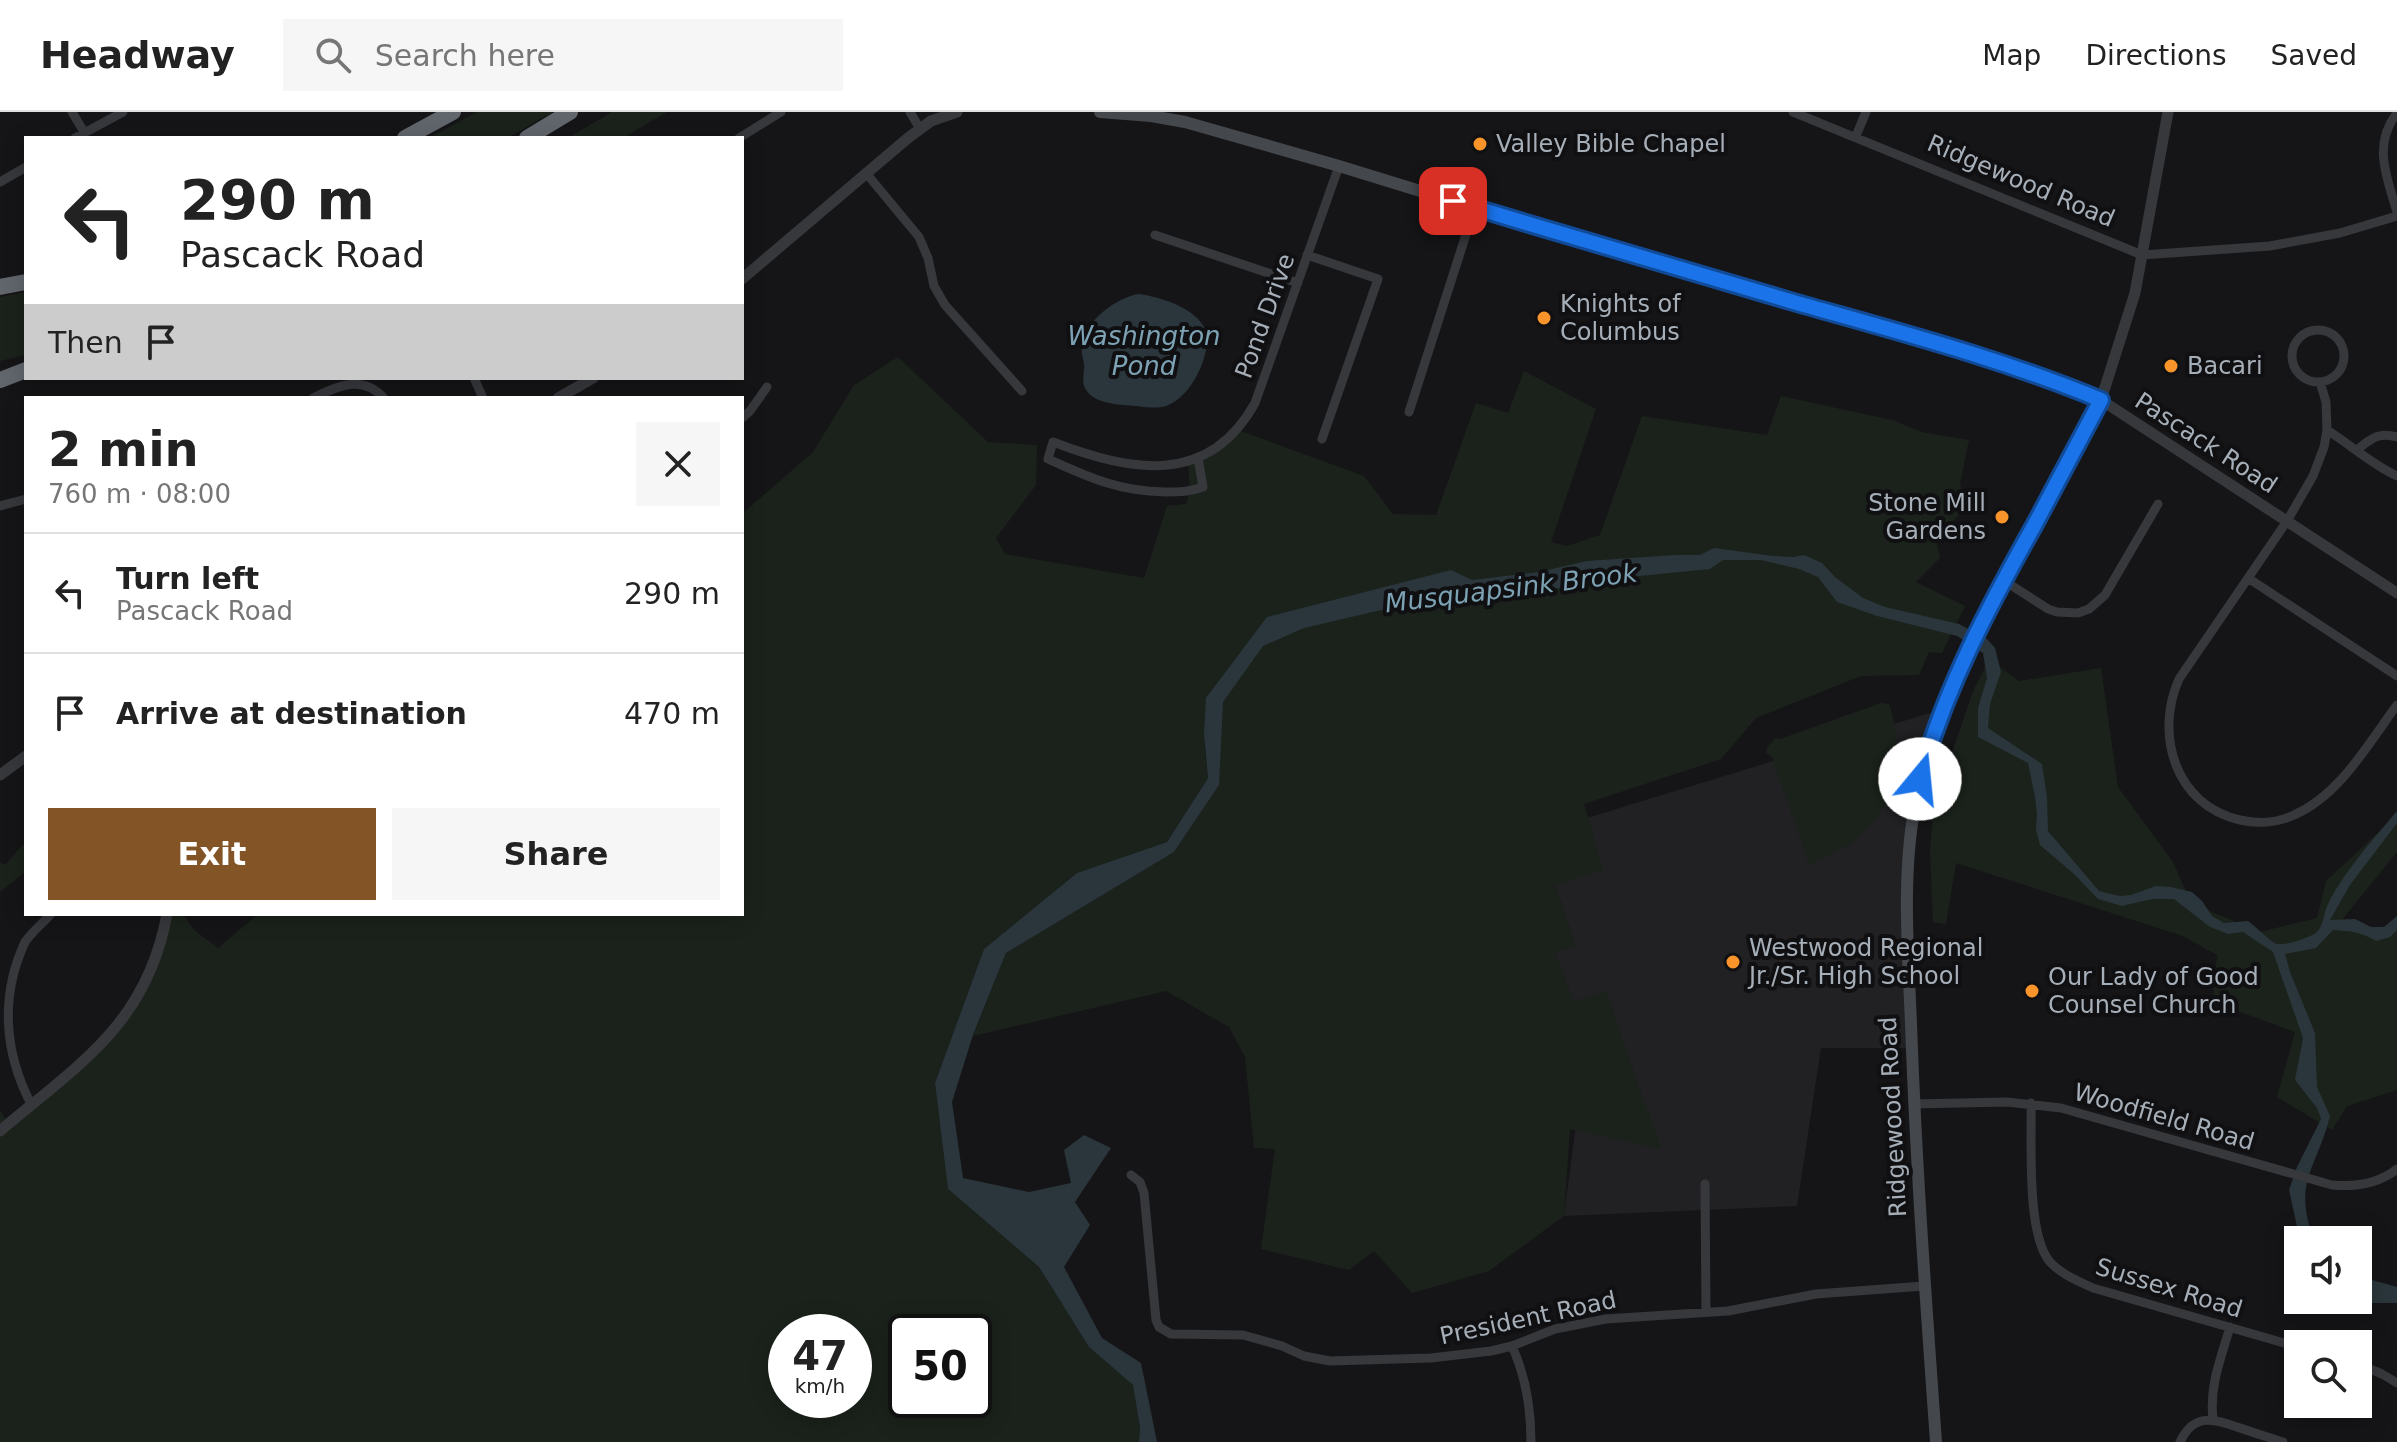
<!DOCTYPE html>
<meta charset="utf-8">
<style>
:root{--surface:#fff;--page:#f6f6f6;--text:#222;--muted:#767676;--line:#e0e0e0;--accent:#835526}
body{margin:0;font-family:"DejaVu Sans",sans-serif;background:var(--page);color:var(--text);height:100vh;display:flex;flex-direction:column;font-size:30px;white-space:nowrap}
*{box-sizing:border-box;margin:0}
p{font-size:26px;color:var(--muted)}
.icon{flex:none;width:44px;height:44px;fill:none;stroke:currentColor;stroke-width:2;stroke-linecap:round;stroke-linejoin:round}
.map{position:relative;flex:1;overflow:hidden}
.drawer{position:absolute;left:24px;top:284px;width:720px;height:520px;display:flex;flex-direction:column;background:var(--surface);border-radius:0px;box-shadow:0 4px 20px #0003}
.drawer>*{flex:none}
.hud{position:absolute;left:24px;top:24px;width:720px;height:244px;border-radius:0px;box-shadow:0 4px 20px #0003;background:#fff;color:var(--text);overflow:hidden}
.controls{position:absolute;left:2284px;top:1114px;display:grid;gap:16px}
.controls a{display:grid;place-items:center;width:88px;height:88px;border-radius:0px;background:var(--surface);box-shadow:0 4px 20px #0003;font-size:40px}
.speed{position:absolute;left:768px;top:1202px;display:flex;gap:16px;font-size:40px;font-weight:700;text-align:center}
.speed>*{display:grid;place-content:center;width:104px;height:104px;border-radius:50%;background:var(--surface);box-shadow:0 4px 20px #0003;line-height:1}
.speed small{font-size:20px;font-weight:400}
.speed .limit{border:4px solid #111;border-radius:12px;background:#fff;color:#111}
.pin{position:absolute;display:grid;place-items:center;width:68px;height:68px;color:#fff;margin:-34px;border-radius:16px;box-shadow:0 4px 12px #0006}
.me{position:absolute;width:88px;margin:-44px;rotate:17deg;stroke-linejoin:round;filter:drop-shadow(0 0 6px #0008)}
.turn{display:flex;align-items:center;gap:28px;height:168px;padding:0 24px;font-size:36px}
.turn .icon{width:104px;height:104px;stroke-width:2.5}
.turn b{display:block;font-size:56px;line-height:68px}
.then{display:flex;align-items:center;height:76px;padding:0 24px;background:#0003;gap:16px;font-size:30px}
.round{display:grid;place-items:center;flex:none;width:84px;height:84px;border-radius:0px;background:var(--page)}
.head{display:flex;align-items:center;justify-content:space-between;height:136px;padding:0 24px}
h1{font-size:48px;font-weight:800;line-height:60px}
.cta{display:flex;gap:16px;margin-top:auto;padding:16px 24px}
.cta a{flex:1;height:92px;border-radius:0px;background:var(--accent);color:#fff;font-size:32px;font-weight:800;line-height:92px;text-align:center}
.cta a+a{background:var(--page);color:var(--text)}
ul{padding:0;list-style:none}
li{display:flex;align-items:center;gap:24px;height:120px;padding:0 24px;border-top:2px solid var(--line)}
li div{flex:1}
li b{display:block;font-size:30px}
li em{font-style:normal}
header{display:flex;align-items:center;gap:48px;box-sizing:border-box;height:112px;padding:0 40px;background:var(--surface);border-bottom:2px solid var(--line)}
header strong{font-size:38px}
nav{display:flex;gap:44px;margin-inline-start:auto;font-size:28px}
.search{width:560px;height:72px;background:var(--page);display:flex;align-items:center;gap:20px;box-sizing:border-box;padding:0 28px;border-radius:0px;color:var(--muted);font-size:30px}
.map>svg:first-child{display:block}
.built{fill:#212124}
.green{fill:#1b221b;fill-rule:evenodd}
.water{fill:#2a363b}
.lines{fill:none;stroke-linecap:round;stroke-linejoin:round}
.minor{stroke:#36383c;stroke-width:9}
.tertiary{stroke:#36383c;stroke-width:11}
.secondary{stroke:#44474c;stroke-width:12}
.motorway{stroke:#61666d;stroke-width:16}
.route-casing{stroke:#114b97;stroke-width:20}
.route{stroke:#1a73e8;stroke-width:14}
.poi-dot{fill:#f9942b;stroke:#101012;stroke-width:3}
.labels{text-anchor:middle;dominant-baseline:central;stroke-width:8;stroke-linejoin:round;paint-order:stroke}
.poi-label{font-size:24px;fill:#a6aeb8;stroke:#101012;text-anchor:start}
.street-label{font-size:24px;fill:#a6aeb8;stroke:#101012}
.water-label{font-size:26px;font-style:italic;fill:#7ca2b4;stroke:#101012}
</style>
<header>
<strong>Headway</strong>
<div class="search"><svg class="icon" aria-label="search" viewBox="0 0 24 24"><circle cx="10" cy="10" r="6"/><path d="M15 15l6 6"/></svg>Search here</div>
<nav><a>Map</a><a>Directions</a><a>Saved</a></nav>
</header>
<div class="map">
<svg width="2397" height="1330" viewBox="0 0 2397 1330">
<rect width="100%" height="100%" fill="#151517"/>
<path class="built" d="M 1943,597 L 1912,713 L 1911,936 L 1821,936 L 1797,1094 L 1564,1104 L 1576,1012 L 1606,879 L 1574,890 L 1554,840 L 1575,833 L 1555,774 L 1587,706 Z"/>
<path class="green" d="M 477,0 L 553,0 L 507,26 L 429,26 Z
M 612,0 L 667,0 L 623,26 L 568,26 Z
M 26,180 L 26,243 L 0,249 L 0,185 Z
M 898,245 L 988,330 L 1037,333 L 1036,373 L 996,426 L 1005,442 L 1144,466 L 1167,394 L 1186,392 L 1190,380 L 1188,349 L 1238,318 L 1364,364 L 1393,402 L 1436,403 L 1476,291 L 1508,301 L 1524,259 L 1596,297 L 1551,430 L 1567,434 L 1600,423 L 1642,304 L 1767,323 L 1781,284 L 1892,308 L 1922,320 L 1969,328 L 1960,371 L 1966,396 L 1951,411 L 1933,416 L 1940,446 L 1916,470 L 1965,494 L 1942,541 L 1929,540 L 1919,563 L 1861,564 L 1756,606 L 1721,647 L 1584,692 L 1603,757 L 1555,774 L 1575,833 L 1554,840 L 1574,889 L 1606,879 L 1612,895 L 1614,895 L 1614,902 L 1661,1037 L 1570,1017 L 1564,1104 L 1489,1159 L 1412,1181 L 1374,1139 L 1349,1158 L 1261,1137 L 1275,1037 L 1254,1036 L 1245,945 L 1229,915 L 1166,879 L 973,924 L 1006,841 L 1174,740 L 1219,673 L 1204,629 L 1208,666 L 1167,730 L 1077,761 L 984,837 L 935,971 L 948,1077 L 1039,1155 L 1089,1235 L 1133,1273 L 1140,1316 L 1139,1330 L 0,1330 L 0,998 L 8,1011 L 100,934 L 131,895 L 167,802 L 183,802 L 194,818 L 218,836 L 258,802 L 742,802 L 742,402 L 813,340 L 854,273 ZM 786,1220 L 854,1220 L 854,1288 L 786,1288 ZM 906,1220 L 974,1220 L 974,1288 L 906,1288 Z
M 1992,542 L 1996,552 L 2019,569 L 2101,556 L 2118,675 L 2173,750 L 2188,784 L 2205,797 L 2260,820 L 2317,806 L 2326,769 L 2382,717 L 2397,700 L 2397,740 L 2337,814 L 2383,821 L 2397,807 L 2397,978 L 2347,994 L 2332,1018 L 2277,985 L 2295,920 L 2213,890 L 2217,843 L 2183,824 L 1956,751 L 1946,812 L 1933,810 L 1930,739 L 1934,694 L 1973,579 Z
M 1881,591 L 1889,592 C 1905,637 1899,693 1858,725 C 1844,737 1826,745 1809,753 L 1772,645 L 1766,641 L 1767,635 L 1776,626 L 1780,627 Z
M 26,729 L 26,759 L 0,780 L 0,751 L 6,752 Z"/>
<path class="water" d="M 1138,182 C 1159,184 1204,198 1207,224 C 1208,238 1202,254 1196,265 C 1190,277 1178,290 1166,294 C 1152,298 1136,293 1123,293 C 1110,292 1091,289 1085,276 C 1081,269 1085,259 1084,252 C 1083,246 1081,240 1082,234 C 1085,208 1115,187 1138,182 Z
M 1714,436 L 1773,444 L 1794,445 L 1804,443 L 1822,451 L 1835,465 L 1863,486 L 1885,495 L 1959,512 L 1987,527 L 1995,536 L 2001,560 L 1990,592 L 1988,616 L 2042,652 L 2047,685 L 2048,719 L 2099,779 L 2120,784 L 2131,783 L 2156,774 L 2171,775 L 2192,780 L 2202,789 L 2212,804 L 2224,811 L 2248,809 C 2254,813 2273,832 2277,832 C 2287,833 2311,826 2318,819 C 2324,811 2324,799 2329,790 C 2344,760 2375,725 2397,699 L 2397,711 L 2350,773 L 2330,808 L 2355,807 L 2371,815 L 2384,815 L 2397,804 L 2397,818 L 2390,825 L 2376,829 C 2362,820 2349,819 2333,818 L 2316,836 L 2285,842 L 2290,860 L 2315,921 L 2317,975 L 2330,1004 C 2317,1057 2292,1069 2314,1128 L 2300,1128 L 2289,1078 L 2297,1055 L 2321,1007 L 2317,996 L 2295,968 L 2303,926 L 2273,840 L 2243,820 L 2228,822 L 2210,815 L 2174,787 L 2152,787 L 2122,794 L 2098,787 L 2074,762 L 2040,733 L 2036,718 L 2037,702 L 2035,685 L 2028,651 L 1978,625 L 1978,596 L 1987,566 L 1983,541 L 1957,524 L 1877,504 L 1837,490 L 1818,465 L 1799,457 L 1761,448 L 1723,448 L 1710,457 L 1609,467 L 1573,475 L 1469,483 L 1377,499 L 1304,516 L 1263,534 L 1223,590 L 1219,673 L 1174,740 L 1006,841 L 973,923 L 952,990 L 963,1066 L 1029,1080 L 1071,1071 L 1064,1038 L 1084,1023 L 1111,1036 L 1075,1090 L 1090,1113 L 1064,1155 L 1102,1226 L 1141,1251 L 1157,1330 L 1139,1330 L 1140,1316 L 1133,1273 L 1089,1235 L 1039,1155 L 948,1077 L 935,971 L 984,837 L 1077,761 L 1167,730 L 1208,666 L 1204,622 L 1206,586 L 1267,505 L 1451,458 L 1472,468 L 1539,460 L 1587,449 L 1675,443 L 1700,443 Z
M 2397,1140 L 2397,1191 L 2363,1191 L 2354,1188 L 2358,1188 L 2358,1164 L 2397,1175 Z"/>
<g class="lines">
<path class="minor" d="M 72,0 L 84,20
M 910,0 L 920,17
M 1793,0 L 2142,143 L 2270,134 L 2340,121 L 2397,104
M 2397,1 C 2372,33 2387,65 2397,100
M 1856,24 L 1866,0
M 75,26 L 123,0
M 739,26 L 781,0
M 866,61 L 919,125 L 928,146 L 934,174 L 945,193 L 1022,279
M 0,70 L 26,55
M 1155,123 L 1298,171
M 1307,143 L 1378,167 L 1322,327
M2292 244a26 26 0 1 1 52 0a26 26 0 1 1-52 0Z
M 474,266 L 483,286
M 2320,270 L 2326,290 L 2327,318 L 2324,335 L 2313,364 L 2287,409 L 2179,567 C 2154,623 2176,694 2240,708 C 2257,712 2277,711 2294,703 C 2340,683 2368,632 2397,593
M 313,286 C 338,274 362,262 384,286
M 1409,300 L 1471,107 L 1472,95
M 742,306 L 750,299 L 767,275
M 2327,318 C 2351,333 2371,352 2397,364
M 2358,337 C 2372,326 2379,320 2397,325
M 1198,346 L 1203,375 C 1190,380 1179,380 1165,380 C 1118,379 1090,366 1048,347 L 1053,330 C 1129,359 1208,376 1255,291 L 1339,54
M 0,394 L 26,387
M 2248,466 L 2397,564
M 2003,468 L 2048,497 L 2057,500 L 2078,501 L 2089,497 L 2105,483 L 2158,392
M 2031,991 C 2032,1029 2026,1122 2050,1150 C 2061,1162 2078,1169 2093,1176 L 2298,1235
M 31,992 C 4,940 0,884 25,830 C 32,820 43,811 51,802
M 1913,992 L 2007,990 L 2061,996 L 2332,1073 C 2355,1075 2378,1072 2397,1057
M 1131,1063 L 1140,1070 L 1144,1081 L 1156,1208 L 1159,1215 L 1171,1222 L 1243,1223 L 1282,1234 L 1304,1244 L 1330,1249 L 1431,1246 L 1491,1239 L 1512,1234 L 1555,1217 L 1606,1207 L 1728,1199 L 1816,1182 L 1924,1174
M 1705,1072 L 1706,1200
M 1512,1234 C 1526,1265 1531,1295 1531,1330
M 2358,1252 L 2382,1262 L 2397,1271
M 2213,1307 C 2209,1274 2221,1246 2230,1215
M 2180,1330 C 2194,1300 2214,1307 2240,1316 C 2254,1321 2268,1325 2283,1330"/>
<path class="tertiary" d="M 2168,0 L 2135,181 L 2101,288 L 2397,481
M 742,167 L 908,26 L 931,9 L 957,0
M 558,286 L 593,266
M 0,663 L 26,644
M 0,1019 C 79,952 147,912 167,802"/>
<path class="secondary" d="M 1100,0 L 1151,4 L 1185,10 L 1339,54 L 1589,131 L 1965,239 L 2061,272 L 2101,288 C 2079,329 2057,371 2035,411 C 1987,497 1937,586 1917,683 C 1901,757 1908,837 1911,912 C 1916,1052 1926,1191 1936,1330"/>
<path class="motorway" d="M 405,26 L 453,0
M 527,26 L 570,0
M 0,175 L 26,170
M 0,268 L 26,258"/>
</g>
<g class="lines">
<g class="route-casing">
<path id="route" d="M 1453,89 C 1565,123 1677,156 1790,189 C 1895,219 2000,246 2101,288 C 2079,330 2057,371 2035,412 C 1989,494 1945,576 1920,667"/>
</g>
<use href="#route" class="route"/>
</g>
<g class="poi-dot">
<circle cx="1480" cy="32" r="8"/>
<circle cx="1544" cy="206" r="8"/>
<circle cx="2171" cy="254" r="8"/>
<circle cx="2002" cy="405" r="8"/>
<circle cx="1733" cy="850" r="8"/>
<circle cx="2032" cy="879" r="8"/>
</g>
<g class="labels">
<g class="poi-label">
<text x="1496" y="32">Valley Bible Chapel</text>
<text x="1560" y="192">Knights of<tspan x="1560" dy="28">Columbus</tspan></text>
<text x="2187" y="254">Bacari</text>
<text x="1986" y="391" text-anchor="end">Stone Mill<tspan x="1986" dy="28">Gardens</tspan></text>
<text x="1749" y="836">Westwood Regional<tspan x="1749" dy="28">Jr./Sr. High School</tspan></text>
<text x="2048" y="865">Our Lady of Good<tspan x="2048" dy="28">Counsel Church</tspan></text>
</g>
<g class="street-label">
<text transform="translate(2021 69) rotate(23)">Ridgewood Road</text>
<text transform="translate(1265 204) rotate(-70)">Pond Drive</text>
<text transform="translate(2206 331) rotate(33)">Pascack Road</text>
<text transform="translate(1893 1005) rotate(-93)">Ridgewood Road</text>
<text transform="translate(2164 1005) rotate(16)">Woodfield Road</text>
<text transform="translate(2169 1176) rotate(17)">Sussex Road</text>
<text transform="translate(1528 1206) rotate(-12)">President Road</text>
</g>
<g class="water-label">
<text x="1144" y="224">Washington<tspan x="1144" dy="30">Pond</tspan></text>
<text transform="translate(1511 476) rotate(-7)">Musquapsink Brook</text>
</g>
</g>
</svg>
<div class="controls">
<a><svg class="icon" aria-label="sound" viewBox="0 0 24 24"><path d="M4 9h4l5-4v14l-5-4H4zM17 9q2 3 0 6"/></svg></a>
<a><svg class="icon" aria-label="search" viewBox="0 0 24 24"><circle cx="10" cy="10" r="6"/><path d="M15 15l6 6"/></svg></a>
</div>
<div class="speed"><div>47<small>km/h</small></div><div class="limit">50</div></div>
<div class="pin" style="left:1453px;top:89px;background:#d93025"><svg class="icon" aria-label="arrive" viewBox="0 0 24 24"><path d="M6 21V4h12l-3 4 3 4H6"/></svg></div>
<svg class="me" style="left:1920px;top:667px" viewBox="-20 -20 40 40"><circle r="19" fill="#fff"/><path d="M0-13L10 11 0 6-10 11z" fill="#1a73e8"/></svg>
<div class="hud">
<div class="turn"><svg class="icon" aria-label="left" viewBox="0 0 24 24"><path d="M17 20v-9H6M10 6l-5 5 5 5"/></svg><div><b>290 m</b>Pascack Road</div></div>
<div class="then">Then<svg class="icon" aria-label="arrive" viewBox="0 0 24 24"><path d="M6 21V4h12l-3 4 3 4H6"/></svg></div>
</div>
<section class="drawer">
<div class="head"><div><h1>2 min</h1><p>760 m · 08:00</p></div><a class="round"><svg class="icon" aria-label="close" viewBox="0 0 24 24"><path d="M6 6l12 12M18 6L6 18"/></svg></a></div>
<ul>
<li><svg class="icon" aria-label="left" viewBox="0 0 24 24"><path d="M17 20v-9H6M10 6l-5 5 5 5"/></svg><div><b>Turn left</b><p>Pascack Road</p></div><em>290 m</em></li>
<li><svg class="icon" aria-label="arrive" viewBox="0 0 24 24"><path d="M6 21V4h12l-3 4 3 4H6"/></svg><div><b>Arrive at destination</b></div><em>470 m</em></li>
</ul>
<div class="cta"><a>Exit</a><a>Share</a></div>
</section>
</div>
